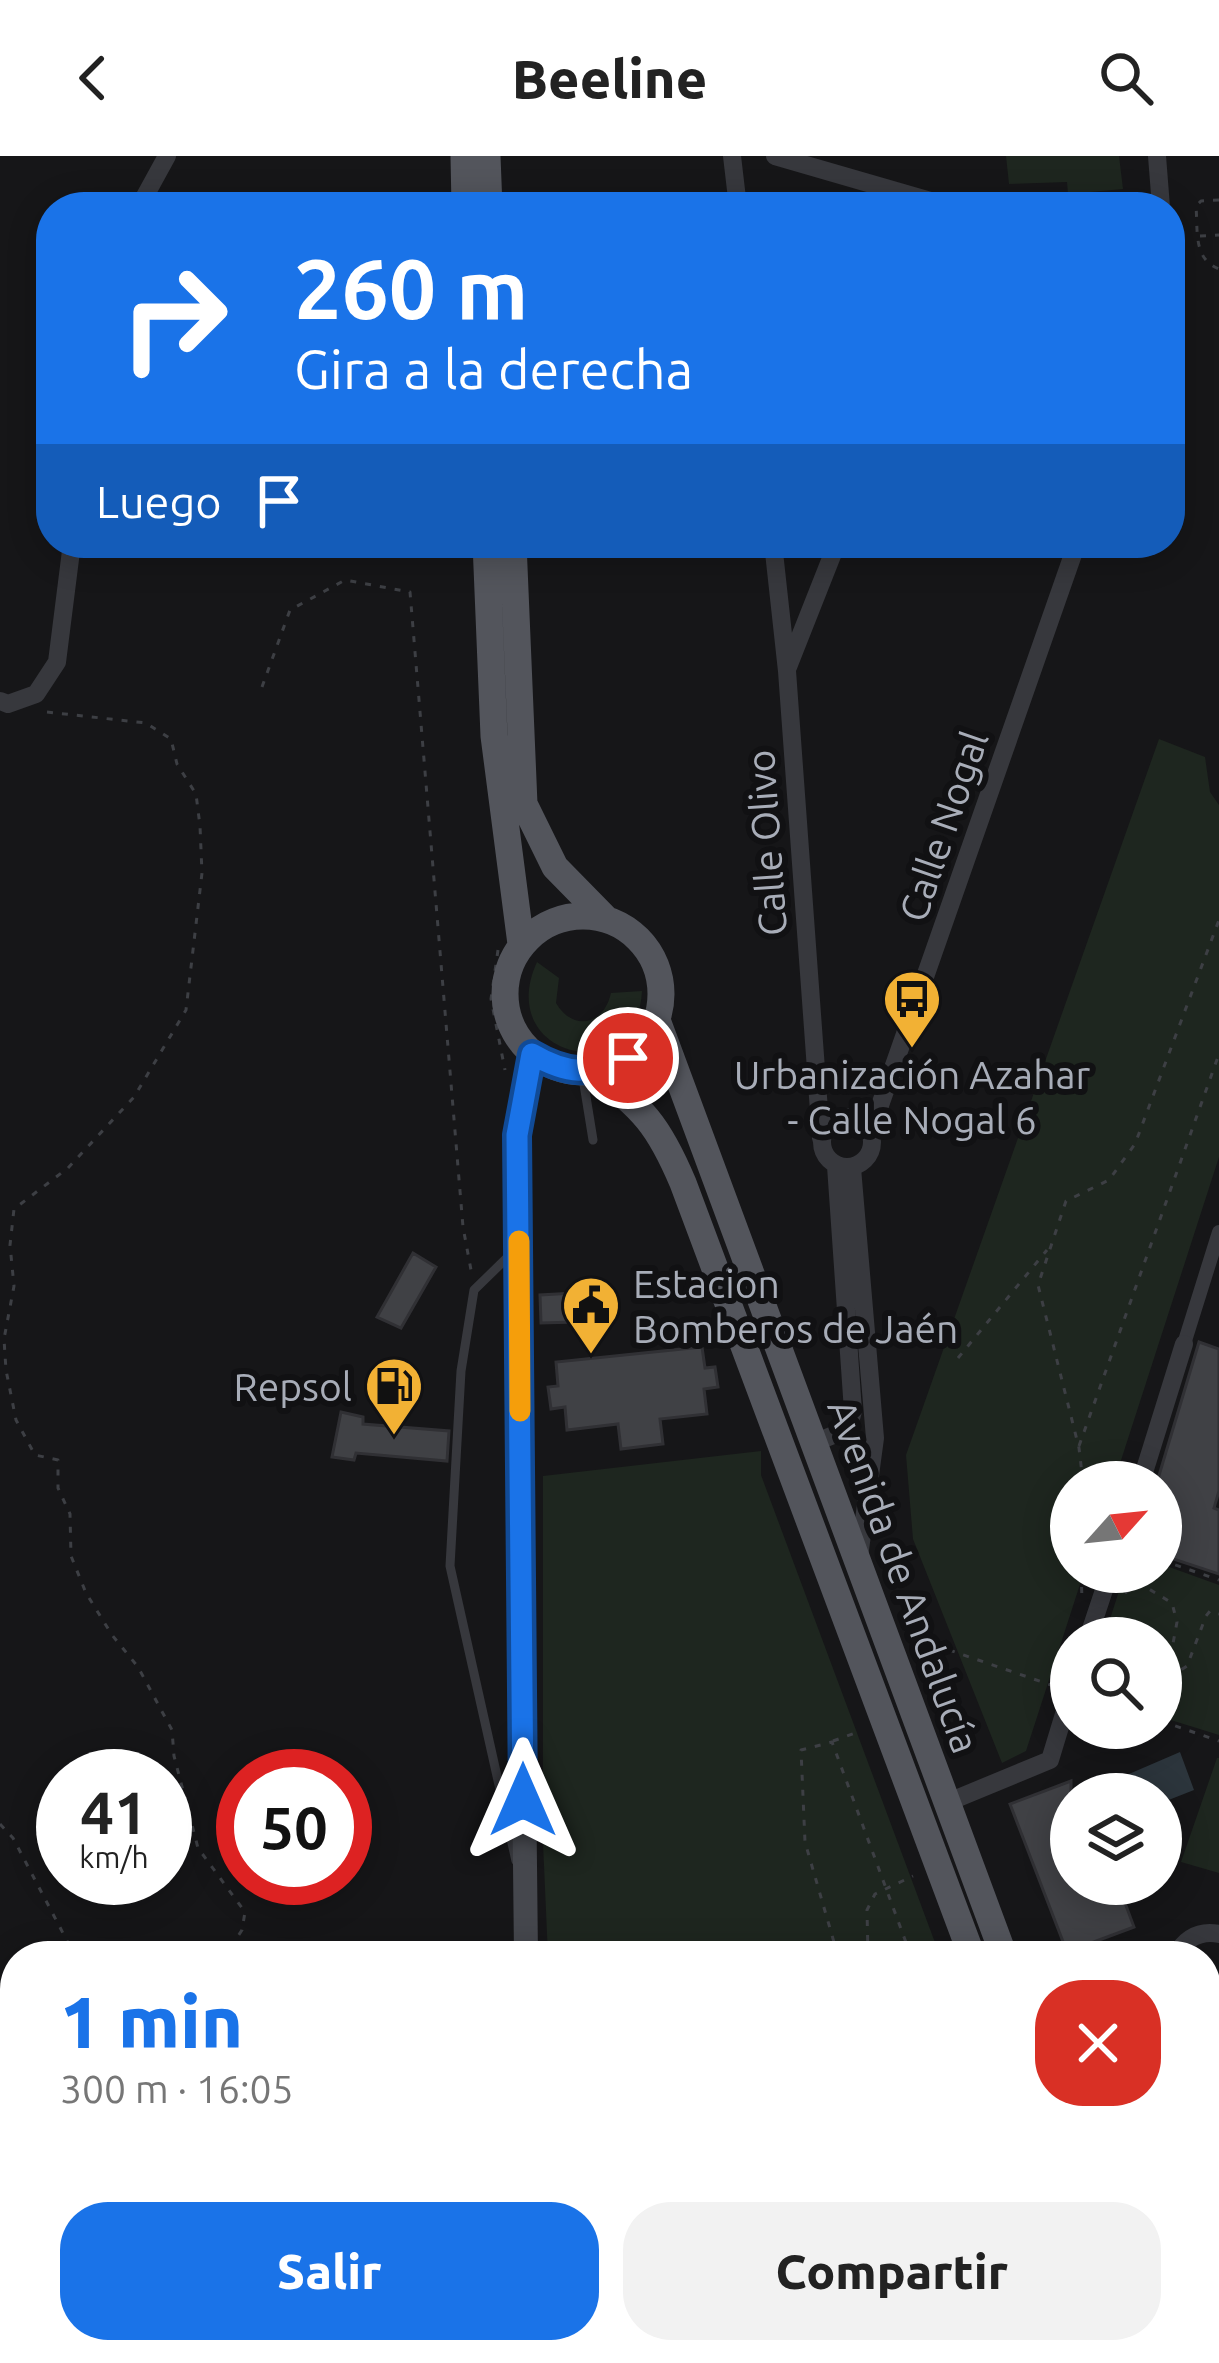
<!DOCTYPE html>
<html lang="es">
<meta charset="utf-8">
<style>
:root{--surface:#fff;--page:#f2f2f2;--text:#222;--muted:#767676;--accent:#1a73e8}
body{margin:0;font-family:Ubuntu,sans-serif;background:var(--page);color:var(--text);height:100vh;display:flex;flex-direction:column;font-size:45px;white-space:nowrap}
*{box-sizing:border-box;margin:0}
p{font-size:39px;color:var(--muted)}
.icon{flex:none;width:66px;height:66px;fill:none;stroke:currentColor;stroke-width:2;stroke-linecap:round;stroke-linejoin:round}
.map{position:relative;flex:1;overflow:hidden}
.panel{position:absolute;left:0px;top:1785px;width:1221px;height:423px;display:flex;flex-direction:column;background:var(--surface);border-radius:48px 48px 0 0;box-shadow:0 6px 30px #0003}
.panel>*{flex:none}
.hud{position:absolute;left:36px;top:36px;width:1149px;height:366px;border-radius:48px;box-shadow:0 6px 30px #0003;background:#1a73e8;color:#fff;overflow:hidden}
.needle{width:78px;rotate:63deg}
.buttons{position:absolute;left:1050px;top:1305px;display:grid;gap:24px}
.buttons a{display:grid;place-items:center;width:132px;height:132px;border-radius:50%;background:var(--surface);box-shadow:0 6px 30px #0003;font-size:60px}
.speed{position:absolute;left:36px;top:1593px;display:flex;gap:24px;font-size:60px;font-weight:700;text-align:center}
.speed>*{display:grid;place-content:center;width:156px;height:156px;border-radius:50%;background:var(--surface);box-shadow:0 6px 30px #0003;line-height:1}
.speed small{font-size:30px;font-weight:400}
.speed .limit{border:18px solid #d22;background:#fff;color:#111}
.pin{position:absolute;display:grid;place-items:center;width:102px;height:102px;color:#fff;margin:-51px;border:6px solid #fff;border-radius:50%;box-shadow:0 3px 12px #0007}
.me{position:absolute;width:132px;margin:-66px;rotate:0deg;stroke-linejoin:round;filter:drop-shadow(0 0 9px #0008)}
.turn{display:flex;align-items:center;gap:42px;height:252px;padding:0 60px;font-size:54px}
.turn .icon{width:156px;height:156px;stroke-width:2.5}
.turn b{display:block;font-size:84px;line-height:102px}
.then{display:flex;align-items:center;height:114px;padding:0 60px;background:#0003;gap:24px;font-size:45px}
.round{display:grid;place-items:center;flex:none;width:126px;height:126px;border-radius:48px;background:var(--page)}
.overview{display:flex;align-items:center;justify-content:space-between;height:204px;padding:0 60px}
h1{font-size:72px;font-weight:800;line-height:90px;color:var(--accent)}
.action{display:flex;gap:24px;margin-top:auto;padding:24px 60px}
.action a{flex:1;height:138px;border-radius:48px;background:var(--accent);color:#fff;font-size:48px;font-weight:800;line-height:138px;text-align:center}
.action a+a{background:var(--page);color:var(--text)}
header{display:flex;justify-content:space-between;align-items:center;height:156px;padding:0 60px;background:var(--surface);font-size:54px;font-weight:800}
.map>svg:first-child{display:block}
.green{fill:#1e261f}
.water{fill:#2c353c}
.building{fill:#404145;stroke:#303034;stroke-width:3}
.lines{fill:none;stroke-linecap:round;stroke-linejoin:round}
.path{stroke:#3d3f44;stroke-width:3;stroke-dasharray:6 9;stroke-linecap:butt}
.service{stroke:#37383d;stroke-width:9}
.pedestrian{stroke:#37383d;stroke-width:14}
.minor{stroke:#37383d;stroke-width:18}
.secondary{stroke:#45474d;stroke-width:24}
.primary{stroke:#53555c;stroke-width:27}
.route-casing{stroke:#114b97;stroke-width:30}
.route{stroke:#1a73e8;stroke-width:21}
.slow{stroke:#f59e0b;stroke-width:21}
.labels{text-anchor:middle;dominant-baseline:central;stroke-width:12;stroke-linejoin:round;paint-order:stroke}
.street-label{font-size:39px;fill:#a8adb8;stroke:#111113}
.poi-label{font-size:39px;fill:#a8adb8;stroke:#111113}
</style>
<header><svg class="icon" aria-label="back" viewBox="0 0 24 24"><path d="M15 5l-7 7 7 7"/></svg>Beeline<svg class="icon" aria-label="search" viewBox="0 0 24 24"><circle cx="10" cy="10" r="6"/><path d="M15 15l6 6"/></svg></header>
<div class="map">
<svg width="1219" height="2207" viewBox="0 0 1219 2207">
<rect width="100%" height="100%" fill="#161618"/>
<path class="green" d="M 1006,0 L 1119,0 L 1123,33 L 1068,38 L 1067,26 L 1009,28 Z
M 1159,583 L 1205,601 L 1210,636 L 1219,649 L 1219,1001 L 1114,1326 L 1071,1326 L 1071,1416 L 1084,1416 L 1026,1595 L 1002,1607 L 913,1383 L 906,1299 Z
M 537,806 L 559,822 L 556,847 C 573,876 604,869 611,837 L 642,835 C 637,935 493,902 537,806 Z
M 761,1295 L 761,1319 L 940,1800 L 548,1800 L 543,1687 L 543,1320 Z
M 1161,1408 L 1219,1429 L 1219,1579 L 1161,1561 L 1161,1482 L 1104,1482 L 1125,1416 L 1161,1416 Z
M 1217,1602 L 1219,1602 L 1219,1717 L 1181,1706 Z
M 414,2193 L 904,2193 L 894,2207 L 406,2207 Z"/>
<path class="water" d="M 1180,1596 L 1194,1634 L 1161,1647 L 1161,1638 L 1128,1638 L 1122,1621 Z"/>
<path class="building" d="M 413,1097 L 436,1111 L 401,1172 L 377,1161 Z
M 574,1137 L 576,1166 L 541,1167 L 540,1139 Z
M 1199,1186 L 1219,1193 L 1219,1335 L 1214,1352 L 1219,1354 L 1219,1418 L 1161,1399 L 1161,1326 L 1157,1326 Z
M 702,1191 L 705,1212 L 715,1211 L 718,1231 L 704,1233 L 707,1258 L 660,1263 L 663,1288 L 621,1293 L 618,1268 L 567,1274 L 565,1251 L 551,1253 L 548,1231 L 558,1230 L 556,1206 Z
M 341,1256 L 363,1261 L 363,1268 L 449,1275 L 447,1305 L 356,1297 L 354,1304 L 332,1301 Z
M 1071,1625 L 1071,1728 L 1118,1728 L 1134,1771 L 1067,1796 L 1010,1648 Z"/>
<g class="lines">
<path class="path" d="M 1219,44 L 1201,45 L 1196,50 C 1198,75 1193,103 1219,113
M 1200,80 L 1219,79
M 262,531 L 290,454 L 345,424 L 410,436 L 463,1071 L 471,1114
M 47,556 L 146,567 L 171,583 L 177,608 L 196,638 L 200,670 L 202,717 L 186,854 L 134,941 L 68,1012 L 14,1053 L 10,1089 L 14,1130 L 4,1183 L 6,1214 L 16,1264 L 35,1299 L 58,1304 L 58,1332 L 70,1358 L 71,1400 L 86,1437 L 112,1479 L 138,1511 L 172,1574 L 174,1600 L 198,1692 L 245,1756 L 242,1774 L 225,1800
M 498,794 L 491,843 L 505,914
M 958,1202 L 1047,1094
M 1079,1290 L 1219,898
M 1083,1326 L 1079,1292 L 1038,1129 L 1066,1045 L 1109,1024 L 1135,988 L 1219,764
M 1161,1404 L 1219,1424
M 1081,1416 L 1082,1443
M 1125,1437 L 1139,1427 L 1172,1447 L 1177,1466 L 1169,1509 L 1178,1516 L 1187,1510 L 1206,1460 L 1210,1455 L 1219,1458
M 949,1494 L 1051,1529
M 1161,1565 L 1219,1585
M 833,1585 L 861,1575
M 0,1668 L 13,1682 L 75,1800
M 838,1800 L 805,1686 L 801,1594 L 832,1586 L 911,1800
M 868,1800 L 867,1754 L 875,1738 L 913,1720
M 125,2193 L 125,2207
M 484,2207 L 494,2193
M 632,2207 L 639,2193
M 816,2207 L 839,2193"/>
<path class="service" d="M 582,916 L 593,984
M 515,1094 L 474,1134 L 461,1215 L 450,1410 L 516,1705"/>
<path class="pedestrian" d="M 1184,1188 L 1219,1076"/>
<path class="minor" d="M 732,0 L 738,51
M 775,0 L 951,51
M 1157,0 L 1161,51
M 139,51 L 167,0
M 773,387 L 787,515 L 821,982
M 788,511 L 837,387
M 0,545 L 8,548 L 36,538 L 57,506 L 72,387
M822 986a25 25 0 1 1 50 0a25 25 0 1 1-50 0Z
M 871,975 L 1077,387
M 852,1012 L 875,1282 L 859,1401
M 814,1287 L 848,1273 L 853,1255 L 836,1010
M 1141,1326 L 1184,1188
M 1088,1482 L 1110,1416
M 946,1647 L 1050,1604 L 1071,1535
M 1175,1800 C 1185,1783 1199,1774 1219,1778
M 1206,1849 L 1219,1848
M 1206,1876 L 1219,1912
M 1206,2148 L 1219,2143
M 960,2193 L 964,2207
M 909,2207 L 917,2193"/>
<path class="secondary" d="M 526,1800 L 517,979 L 532,898
M 382,2207 L 389,2193"/>
<path class="primary" d="M 464,0 L 465,51
M 487,0 L 489,51
M 486,387 L 494,580 L 521,788
M 513,387 L 524,648 L 555,711 L 606,763
M505 838a78 78 0 1 1 156 0a78 78 0 1 1-156 0Z
M 657,864 L 1004,1800
M 594,915 C 644,954 658,968 683,1027 L 972,1800
M 1126,2193 L 1131,2207
M 1155,2193 L 1160,2207"/>
</g>
<g class="lines">
<g class="route-casing">
<path id="route" d="M 523,1644 L 517,979 L 532,898 C 566,918 592,920 628,902"/>
</g>
<use href="#route" class="route"/>
<path class="slow" d="M 519,1085 L 520,1255"/>
</g>
<defs>
<g id="bus-pin" transform="scale(3)"><path d="M0 17L-7.5 6A9.5 9.5 0 1 1 7.5 6Z" fill="#f2b134" stroke="#111113"/><path d="M-5-6H5V4H4V6H2V4H-2V6H-4V4H-5ZM-3.5-4V0h7V-4ZM-3.5 1.2v1.5H-2V1.2ZM2 1.2v1.5H3.5V1.2Z" fill="#111"/></g>
<g id="civic-pin" transform="scale(3)"><path d="M0 17L-7.5 6A9.5 9.5 0 1 1 7.5 6Z" fill="#f2b134" stroke="#111113"/><path d="M-.6-6.5H3V-4.5H.6V-3L4-1V1h2V6H-6V1h2V-1L-.6-3ZM-1.2 2.5V6h2.4V2.5Z" fill="#111"/></g>
<g id="fuel-pin" transform="scale(3)"><path d="M0 17L-7.5 6A9.5 9.5 0 1 1 7.5 6Z" fill="#f2b134" stroke="#111113"/><path d="M-5.5-6h7V0h2V4h1.3V-2.5L3-4.5l.8-.8L6-3V5H2.5V1h-1V6h-7ZM-4.2-4.7v3.2H.2V-4.7Z" fill="#111"/></g>
</defs>
<g fill-rule="evenodd">
<use href="#bus-pin" x="912" y="843"/>
<use href="#civic-pin" x="591" y="1149"/>
<use href="#fuel-pin" x="394" y="1230"/>
</g>
<g class="labels">
<g class="street-label">
<text transform="translate(943 670) rotate(-71)">Calle Nogal</text>
<text transform="translate(766 687) rotate(-94)">Calle Olivo</text>
<text transform="translate(904 1420) rotate(70)">Avenida de Andalucía</text>
</g>
<g class="poi-label">
<text x="912" y="918">Urbanización Azahar<tspan x="912" dy="45">- Calle Nogal 6</tspan></text>
<text x="633" y="1127" text-anchor="start">Estacion<tspan x="633" dy="45">Bomberos de Jaén</tspan></text>
<text x="352" y="1230" text-anchor="end">Repsol</text>
</g>
</g>
</svg>
<div class="buttons">
<a><svg class="needle" viewBox="-14 -14 28 28"><path d="M0-13l5 13h-10z" fill="#e53935"/><path d="M0 13l5-13h-10z" fill="#767676"/></svg></a>
<a><svg class="icon" aria-label="search" viewBox="0 0 24 24"><circle cx="10" cy="10" r="6"/><path d="M15 15l6 6"/></svg></a>
<a><svg class="icon" aria-label="layers" viewBox="0 0 24 24"><path d="M12 4l9 5-9 5-9-5zM3 14l9 5 9-5"/></svg></a>
</div>
<div class="speed"><div>41<small>km/h</small></div><div class="limit">50</div></div>
<div class="pin" style="left:628px;top:902px;background:#d93025"><svg class="icon" aria-label="arrive" viewBox="0 0 24 24"><path d="M6 21V4h12l-3 4 3 4H6"/></svg></div>
<svg class="me" style="left:523px;top:1644px" viewBox="-20 -20 40 40"><path d="M0-17L14 15 0 8-14 15z" fill="#1a73e8" stroke="#fff" stroke-width="4"/></svg>
<div class="hud">
<div class="turn"><svg class="icon" aria-label="right" viewBox="0 0 24 24"><path d="M7 20v-9h11M14 6l5 5-5 5"/></svg><div><b>260 m</b>Gira a la derecha</div></div>
<div class="then">Luego<svg class="icon" aria-label="arrive" viewBox="0 0 24 24"><path d="M6 21V4h12l-3 4 3 4H6"/></svg></div>
</div>
<section class="panel">
<div class="overview"><div><h1>1 min</h1><p>300 m · 16:05</p></div><a class="round" style="background:#d93025;color:#fff"><svg class="icon" aria-label="close" viewBox="0 0 24 24"><path d="M6 6l12 12M18 6L6 18"/></svg></a></div>
<div class="action"><a>Salir</a><a>Compartir</a></div>
</section>
</div>
